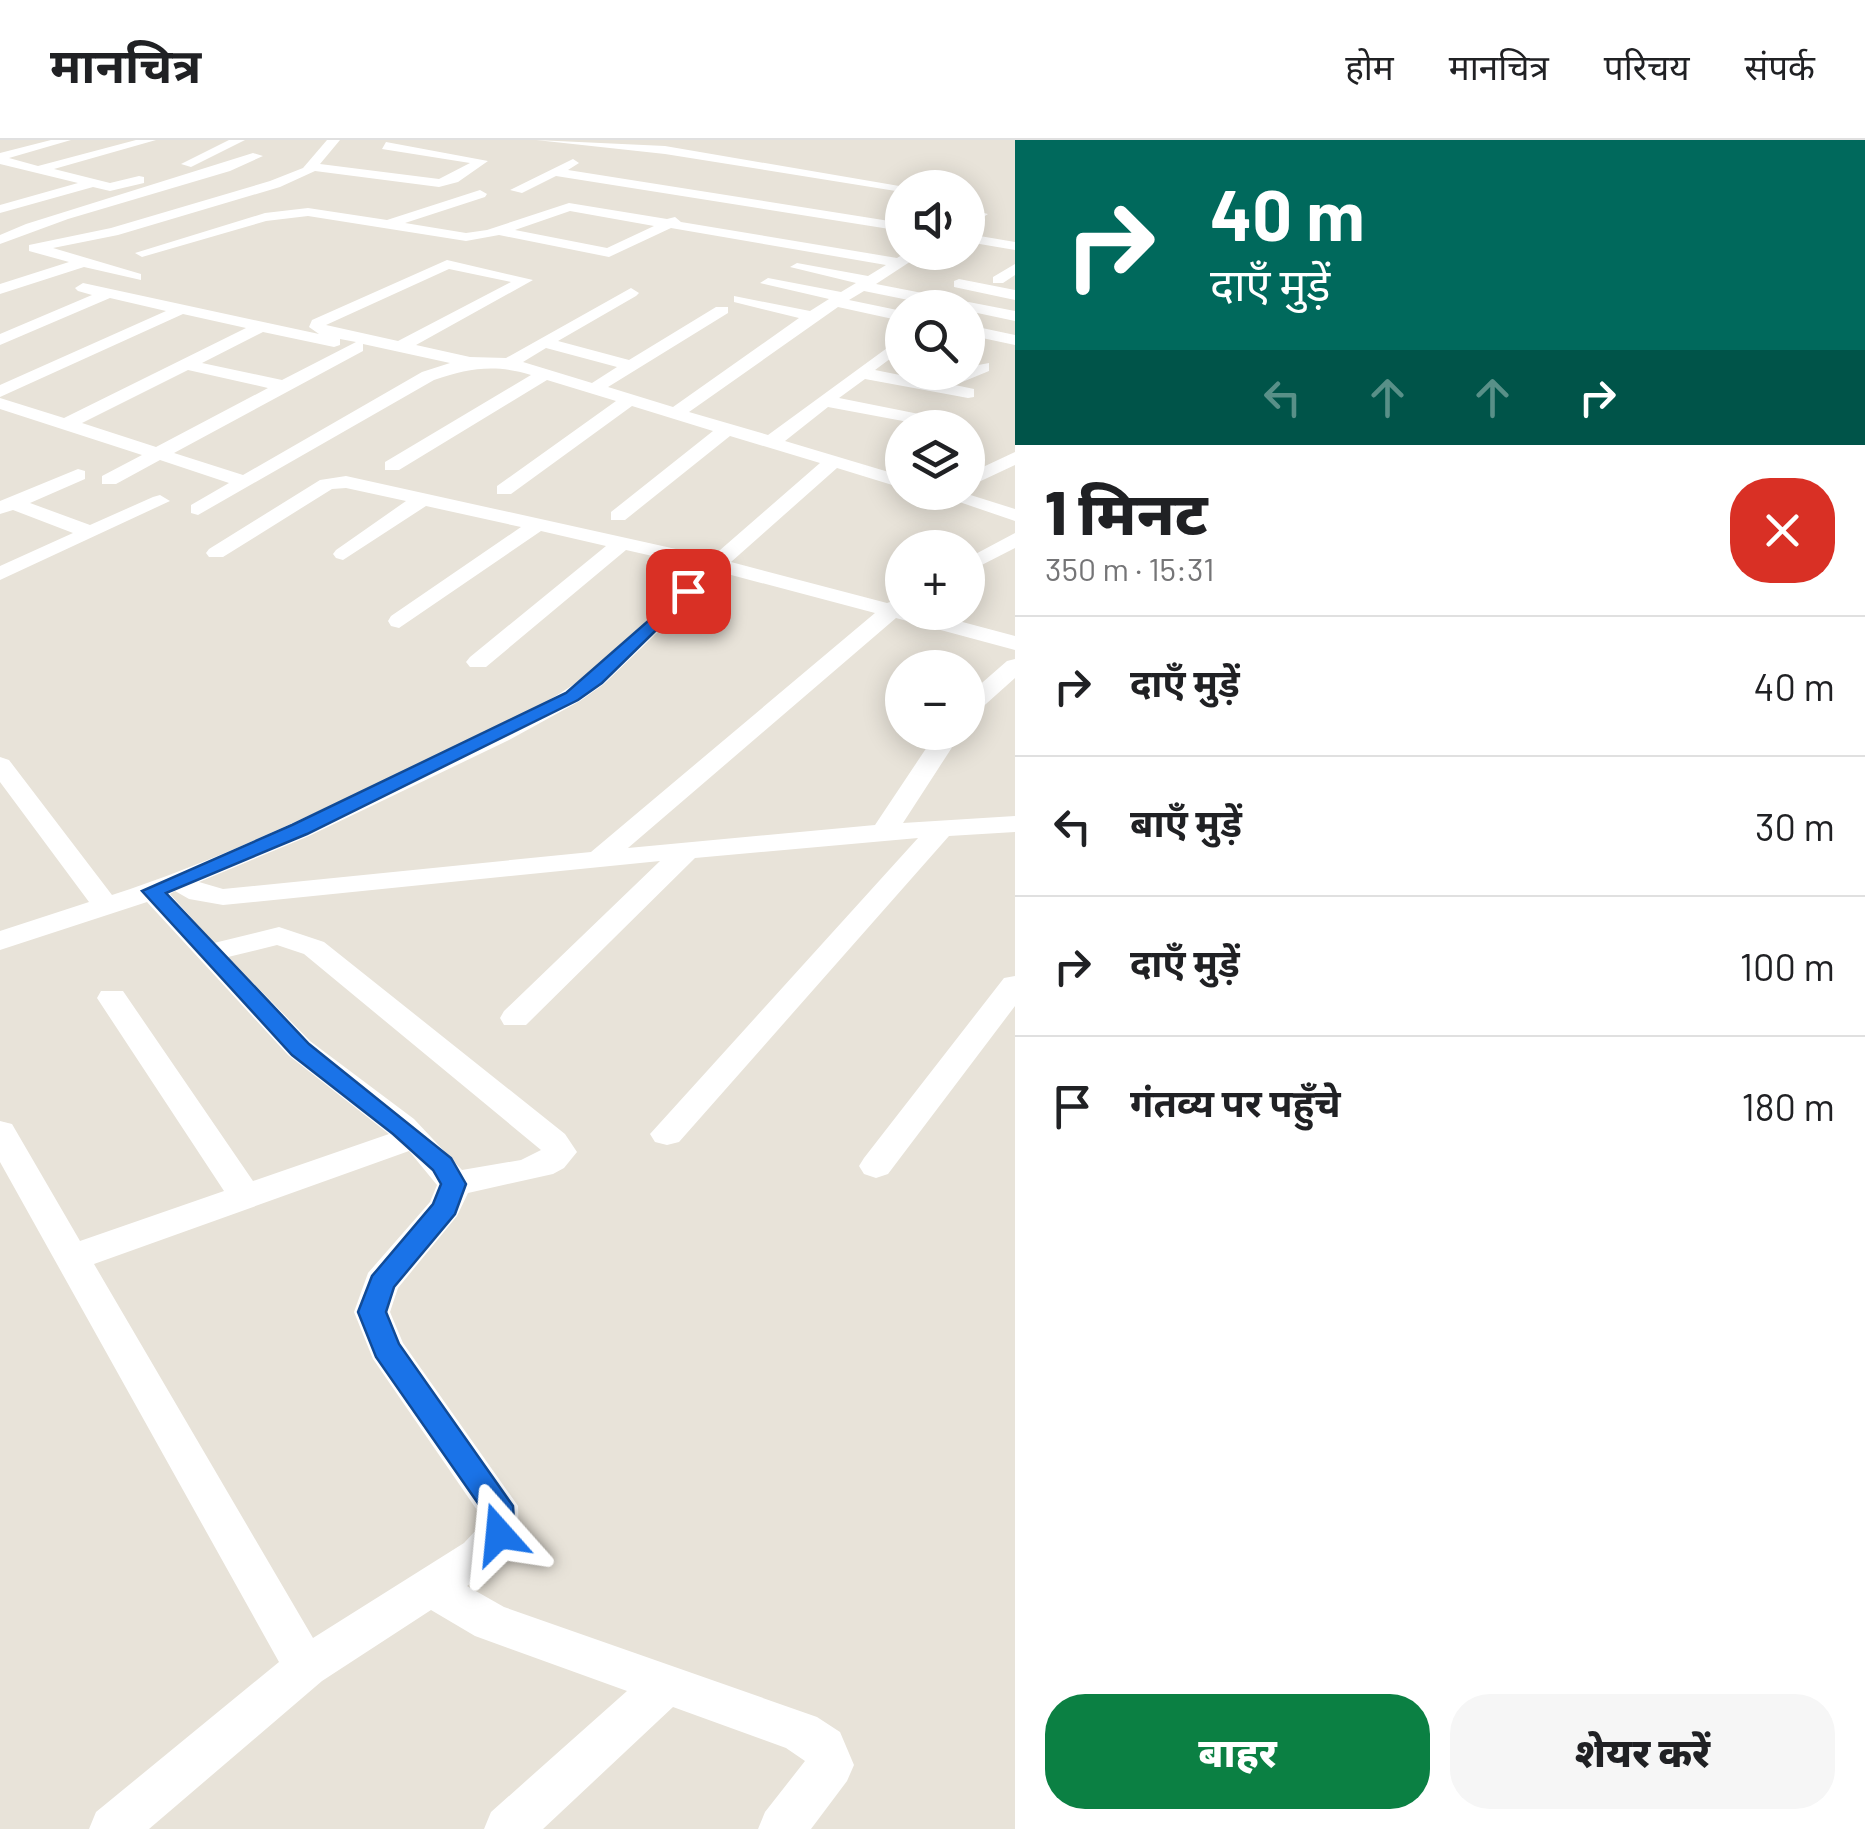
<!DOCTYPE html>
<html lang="hi">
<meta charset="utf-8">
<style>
:root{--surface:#fff;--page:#f6f6f6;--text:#202124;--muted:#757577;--line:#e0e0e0;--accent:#0b8043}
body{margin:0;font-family:Barlow,"Noto Sans Devanagari",sans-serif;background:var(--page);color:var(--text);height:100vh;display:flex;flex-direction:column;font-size:38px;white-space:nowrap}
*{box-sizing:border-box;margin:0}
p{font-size:32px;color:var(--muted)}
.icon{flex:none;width:55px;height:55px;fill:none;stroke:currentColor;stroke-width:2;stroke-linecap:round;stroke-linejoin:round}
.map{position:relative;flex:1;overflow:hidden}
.drawer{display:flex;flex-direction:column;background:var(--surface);width:850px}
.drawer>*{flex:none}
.hud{background:#00695c;color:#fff;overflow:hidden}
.controls{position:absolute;left:885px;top:30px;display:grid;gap:20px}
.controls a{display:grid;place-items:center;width:100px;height:100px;border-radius:50%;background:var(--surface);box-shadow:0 5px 25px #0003;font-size:50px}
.pin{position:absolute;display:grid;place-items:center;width:85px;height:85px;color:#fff;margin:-42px;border-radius:20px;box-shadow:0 5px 15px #0006}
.me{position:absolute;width:110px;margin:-55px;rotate:342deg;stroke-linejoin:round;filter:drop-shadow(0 0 8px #0008)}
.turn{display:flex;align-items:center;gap:35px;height:210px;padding:0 30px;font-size:45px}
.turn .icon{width:130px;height:130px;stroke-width:2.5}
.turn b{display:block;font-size:70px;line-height:85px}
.lanes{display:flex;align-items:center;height:95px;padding:0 30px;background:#0003;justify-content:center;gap:50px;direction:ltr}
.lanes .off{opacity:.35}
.round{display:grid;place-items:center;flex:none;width:105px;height:105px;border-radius:40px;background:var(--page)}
.overview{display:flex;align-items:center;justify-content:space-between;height:170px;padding:0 30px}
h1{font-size:60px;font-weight:800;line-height:75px}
.action{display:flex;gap:20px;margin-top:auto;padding:20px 30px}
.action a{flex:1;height:115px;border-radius:40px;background:var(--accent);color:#fff;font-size:40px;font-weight:800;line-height:115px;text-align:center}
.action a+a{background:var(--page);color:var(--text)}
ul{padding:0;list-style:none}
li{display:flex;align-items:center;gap:30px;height:140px;padding:0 30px;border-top:2px solid var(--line)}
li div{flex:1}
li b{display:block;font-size:38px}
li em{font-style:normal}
header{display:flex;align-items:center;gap:60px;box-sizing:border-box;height:140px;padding:0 50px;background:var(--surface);border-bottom:2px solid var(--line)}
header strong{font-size:48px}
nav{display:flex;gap:55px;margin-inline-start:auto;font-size:35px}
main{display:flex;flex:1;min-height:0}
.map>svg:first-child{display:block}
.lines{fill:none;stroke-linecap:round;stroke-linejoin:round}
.street{fill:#fff;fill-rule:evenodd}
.route{fill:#1a73e8;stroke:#114b97;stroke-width:2.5}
</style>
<header>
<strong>मानचित्र</strong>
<nav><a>होम</a><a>मानचित्र</a><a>परिचय</a><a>संपर्क</a></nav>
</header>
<main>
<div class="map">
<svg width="1015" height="1689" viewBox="0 0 1015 1689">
<rect width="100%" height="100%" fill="#e8e3d9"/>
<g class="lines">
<path class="street" d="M 51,0 L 71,0 L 9,18 L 38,26 L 136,0 L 156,0 L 54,29 L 110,43 L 139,36 L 144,37 L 144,43 L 110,51 L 93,47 L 0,73 L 0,65 L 78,43 L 0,24 L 0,13 Z
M 229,0 L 245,0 L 191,27 L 181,24 Z
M 327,0 L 340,0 L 320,24 L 439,39 L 470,23 L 382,9 L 386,2 L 488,21 L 458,42 L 439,47 L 315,31 L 280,47 L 118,95 L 53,108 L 141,134 L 141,140 L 84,127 L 0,154 L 0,144 L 69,122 L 29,111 L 29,105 L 111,88 L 270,41 L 303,28 Z
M 536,0 L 665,6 L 911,48 L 902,48 L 902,52 L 665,14 Z
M 253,13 L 263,16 L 230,31 L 68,79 L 0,104 L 0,95 L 26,84 Z
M 573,19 L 579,23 L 568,30 L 902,83 L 902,91 L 556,36 L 522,53 L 510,50 Z
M 480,50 L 487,54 L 485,57 L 405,83 L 466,93 L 487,90 L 569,63 L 667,79 L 675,77 L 681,82 L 897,118 L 907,112 L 925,112 L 876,144 L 1015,171 L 1015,181 L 968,171 L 968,168 L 948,168 L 864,151 L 849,160 L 902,171 L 902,181 L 838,167 L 689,272 L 768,295 L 898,200 L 902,201 L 902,210 L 875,230 L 935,242 L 956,232 L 968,232 L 968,227 L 989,223 L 989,231 L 955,245 L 974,249 L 974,257 L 968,258 L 865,239 L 839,258 L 919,274 L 928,279 L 919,284 L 828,267 L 785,301 L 902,336 L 902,348 L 837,328 L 731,422 L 887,463 L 902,458 L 902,472 L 925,472 L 1015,496 L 1015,510 L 896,478 L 628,708 L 875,685 L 937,592 L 962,592 L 903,683 L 1015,676 L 1015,692 L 949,696 L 679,1002 L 667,1005 L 655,1002 L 650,994 L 918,698 L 695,718 L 526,885 L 504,885 L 500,878 L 504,871 L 660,721 L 223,765 L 189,759 L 175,751 L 170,754 L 214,803 L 279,787 L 324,802 L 565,994 L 577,1012 L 564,1028 L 553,1034 L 468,1053 L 457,1076 L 398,1148 L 390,1172 L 403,1203 L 518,1366 C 521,1411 503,1423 467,1446 L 504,1467 L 817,1577 L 840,1592 L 854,1625 L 847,1641 L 811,1689 L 758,1689 L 765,1672 L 805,1621 L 786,1608 L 673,1567 L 543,1689 L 484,1689 L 491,1672 L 627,1551 L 475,1496 L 431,1470 L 322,1541 L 149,1689 L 89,1689 L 96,1672 L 279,1522 L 0,1022 L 0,981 L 12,984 L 80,1101 L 224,1051 L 97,858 L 101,851 L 123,851 L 253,1041 L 389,994 L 288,915 L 147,762 L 0,810 L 0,791 L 89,762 L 0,642 L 0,617 L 9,620 L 112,755 C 214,722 311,675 408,629 C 467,601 531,576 584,537 C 626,506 663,463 701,427 L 626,410 L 486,527 L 470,527 L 466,522 L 470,517 L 606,406 L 541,391 L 399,488 L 391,486 L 388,481 L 391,476 L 521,387 L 426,366 L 343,420 L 336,418 L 333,414 L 336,410 L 406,361 L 346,348 L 332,349 L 223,417 L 209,417 L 206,413 L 209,409 L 320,340 L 346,336 L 712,417 L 820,323 L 730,296 L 625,380 L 611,380 L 611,372 L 713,291 L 632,266 L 511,354 L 497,354 L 497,346 L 616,261 L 547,240 L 399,330 L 385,330 L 385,322 L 531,235 C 495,224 469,228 434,240 L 198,375 L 191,373 L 191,365 L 229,343 L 160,320 L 116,344 L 102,344 L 102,336 L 142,315 L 0,269 L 0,258 L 64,278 L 246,188 L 183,174 L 0,257 L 0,245 L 166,171 L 110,158 L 0,205 L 0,194 L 92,155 L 78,151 L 75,148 L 83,143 L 319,194 L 309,187 L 312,180 L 447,120 L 533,140 L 416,205 L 470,217 L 506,218 L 631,148 L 639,153 L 636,156 L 558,201 L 629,220 L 716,167 L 728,167 L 728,173 L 608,247 L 673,267 L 799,178 L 734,162 L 734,156 L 810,171 L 829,159 L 760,143 L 768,138 L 841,152 L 856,143 L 790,127 L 797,123 L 868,136 L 886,125 L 671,88 L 609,117 L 499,95 L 466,101 L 308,76 L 266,81 L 142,117 L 135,113 L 265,73 L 308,68 L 387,80 ZM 570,71 L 654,86 L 607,108 L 515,90 ZM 449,129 L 511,142 L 398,201 L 326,185 ZM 263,192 L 334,207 L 340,205 L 340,199 L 356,202 L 282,240 L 202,223 ZM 363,204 L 450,223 L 422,232 L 243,335 L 174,313 L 363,211 ZM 546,208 L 617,227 L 592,243 L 523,222 ZM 188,230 L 268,248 L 156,307 L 82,283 ZM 720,432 L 875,473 L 591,712 L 223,749 L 199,742 L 309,696 L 509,600 L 580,561 L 604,544 ZM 277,805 L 304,814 L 541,1010 L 521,1020 L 462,1030 L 414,979 L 310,901 L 228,817 ZM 409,1011 L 437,1045 L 430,1062 L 368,1133 L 354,1172 L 373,1219 L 477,1370 L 478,1388 L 464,1403 L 313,1498 L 94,1124 Z
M 976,71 L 988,74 L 968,87 L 968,77 Z
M 968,94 L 1015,102 L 1015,110 L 968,102 Z
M 1015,124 L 1015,135 L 1003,143 L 993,143 L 993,137 Z
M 959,139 L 1015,150 L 1015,160 L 954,147 L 954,141 Z
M 968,185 L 1015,195 L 1015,205 L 968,195 Z
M 1015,312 L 1015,325 L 968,347 L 968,334 Z
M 78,329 L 85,331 L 85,339 L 30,363 L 90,385 L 153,357 L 160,355 L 170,361 L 0,440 L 0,426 L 73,393 L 13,370 L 0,374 L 0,361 Z
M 930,352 L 961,352 L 1015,369 L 1015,381 Z
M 1015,393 L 1015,408 L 968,432 L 968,418 Z
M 1015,519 L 1015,538 L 977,572 L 968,574 L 968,555 L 1007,521 Z
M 1015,836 L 1015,866 L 888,1034 L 876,1038 L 864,1034 L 859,1026 L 864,1018 L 1004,838 Z"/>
</g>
<path class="route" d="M 688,446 L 696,451 L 693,454 L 602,543 L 578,560 L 307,694 L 166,753 L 309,904 L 451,1018 L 466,1044 L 455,1074 L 394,1147 L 386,1172 L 399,1204 L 513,1366 L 515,1394 L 510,1403 L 499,1407 L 488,1403 L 482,1369 L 376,1217 L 358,1172 L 372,1136 L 433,1064 L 441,1044 L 433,1030 L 393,994 L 292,915 L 142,751 L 292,685 L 566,553 Z"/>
</svg>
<div class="controls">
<a><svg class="icon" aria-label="sound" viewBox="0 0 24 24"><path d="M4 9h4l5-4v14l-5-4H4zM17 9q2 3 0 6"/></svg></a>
<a><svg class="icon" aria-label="search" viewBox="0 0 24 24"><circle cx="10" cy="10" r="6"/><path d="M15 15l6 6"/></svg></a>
<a><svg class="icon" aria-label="layers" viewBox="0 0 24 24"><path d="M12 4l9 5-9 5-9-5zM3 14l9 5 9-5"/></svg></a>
<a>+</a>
<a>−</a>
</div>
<div class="pin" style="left:688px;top:451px;background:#d93025"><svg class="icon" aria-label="arrive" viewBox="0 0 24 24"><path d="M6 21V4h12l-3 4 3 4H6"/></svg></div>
<svg class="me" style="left:499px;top:1394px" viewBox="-20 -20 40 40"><path d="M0-17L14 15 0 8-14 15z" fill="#1a73e8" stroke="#fff" stroke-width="4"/></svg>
</div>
<section class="drawer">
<div class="hud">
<div class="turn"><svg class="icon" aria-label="right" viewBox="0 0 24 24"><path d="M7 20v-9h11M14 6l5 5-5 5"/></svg><div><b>40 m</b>दाएँ मुड़ें</div></div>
<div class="lanes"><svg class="icon off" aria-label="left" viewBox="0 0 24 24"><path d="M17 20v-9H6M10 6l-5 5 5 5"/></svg><svg class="icon off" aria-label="ahead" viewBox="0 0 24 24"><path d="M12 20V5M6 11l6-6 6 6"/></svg><svg class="icon off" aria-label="ahead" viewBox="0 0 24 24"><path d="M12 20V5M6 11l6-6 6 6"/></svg><svg class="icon" aria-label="right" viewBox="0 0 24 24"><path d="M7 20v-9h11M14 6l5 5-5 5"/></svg></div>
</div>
<div class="overview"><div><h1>1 मिनट</h1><p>350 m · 15:31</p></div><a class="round" style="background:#d93025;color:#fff"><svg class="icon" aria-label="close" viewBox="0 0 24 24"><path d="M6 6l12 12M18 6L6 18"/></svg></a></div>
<ul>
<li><svg class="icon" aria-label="right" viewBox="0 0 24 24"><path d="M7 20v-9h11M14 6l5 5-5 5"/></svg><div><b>दाएँ मुड़ें</b></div><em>40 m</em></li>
<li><svg class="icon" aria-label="left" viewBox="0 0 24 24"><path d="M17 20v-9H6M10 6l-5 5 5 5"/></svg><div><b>बाएँ मुड़ें</b></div><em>30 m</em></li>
<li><svg class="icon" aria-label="right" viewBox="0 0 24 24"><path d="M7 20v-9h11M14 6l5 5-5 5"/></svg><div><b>दाएँ मुड़ें</b></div><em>100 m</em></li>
<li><svg class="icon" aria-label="arrive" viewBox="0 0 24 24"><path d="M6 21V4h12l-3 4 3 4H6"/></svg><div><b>गंतव्य पर पहुँचे</b></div><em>180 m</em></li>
</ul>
<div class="action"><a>बाहर</a><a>शेयर करें</a></div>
</section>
</main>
